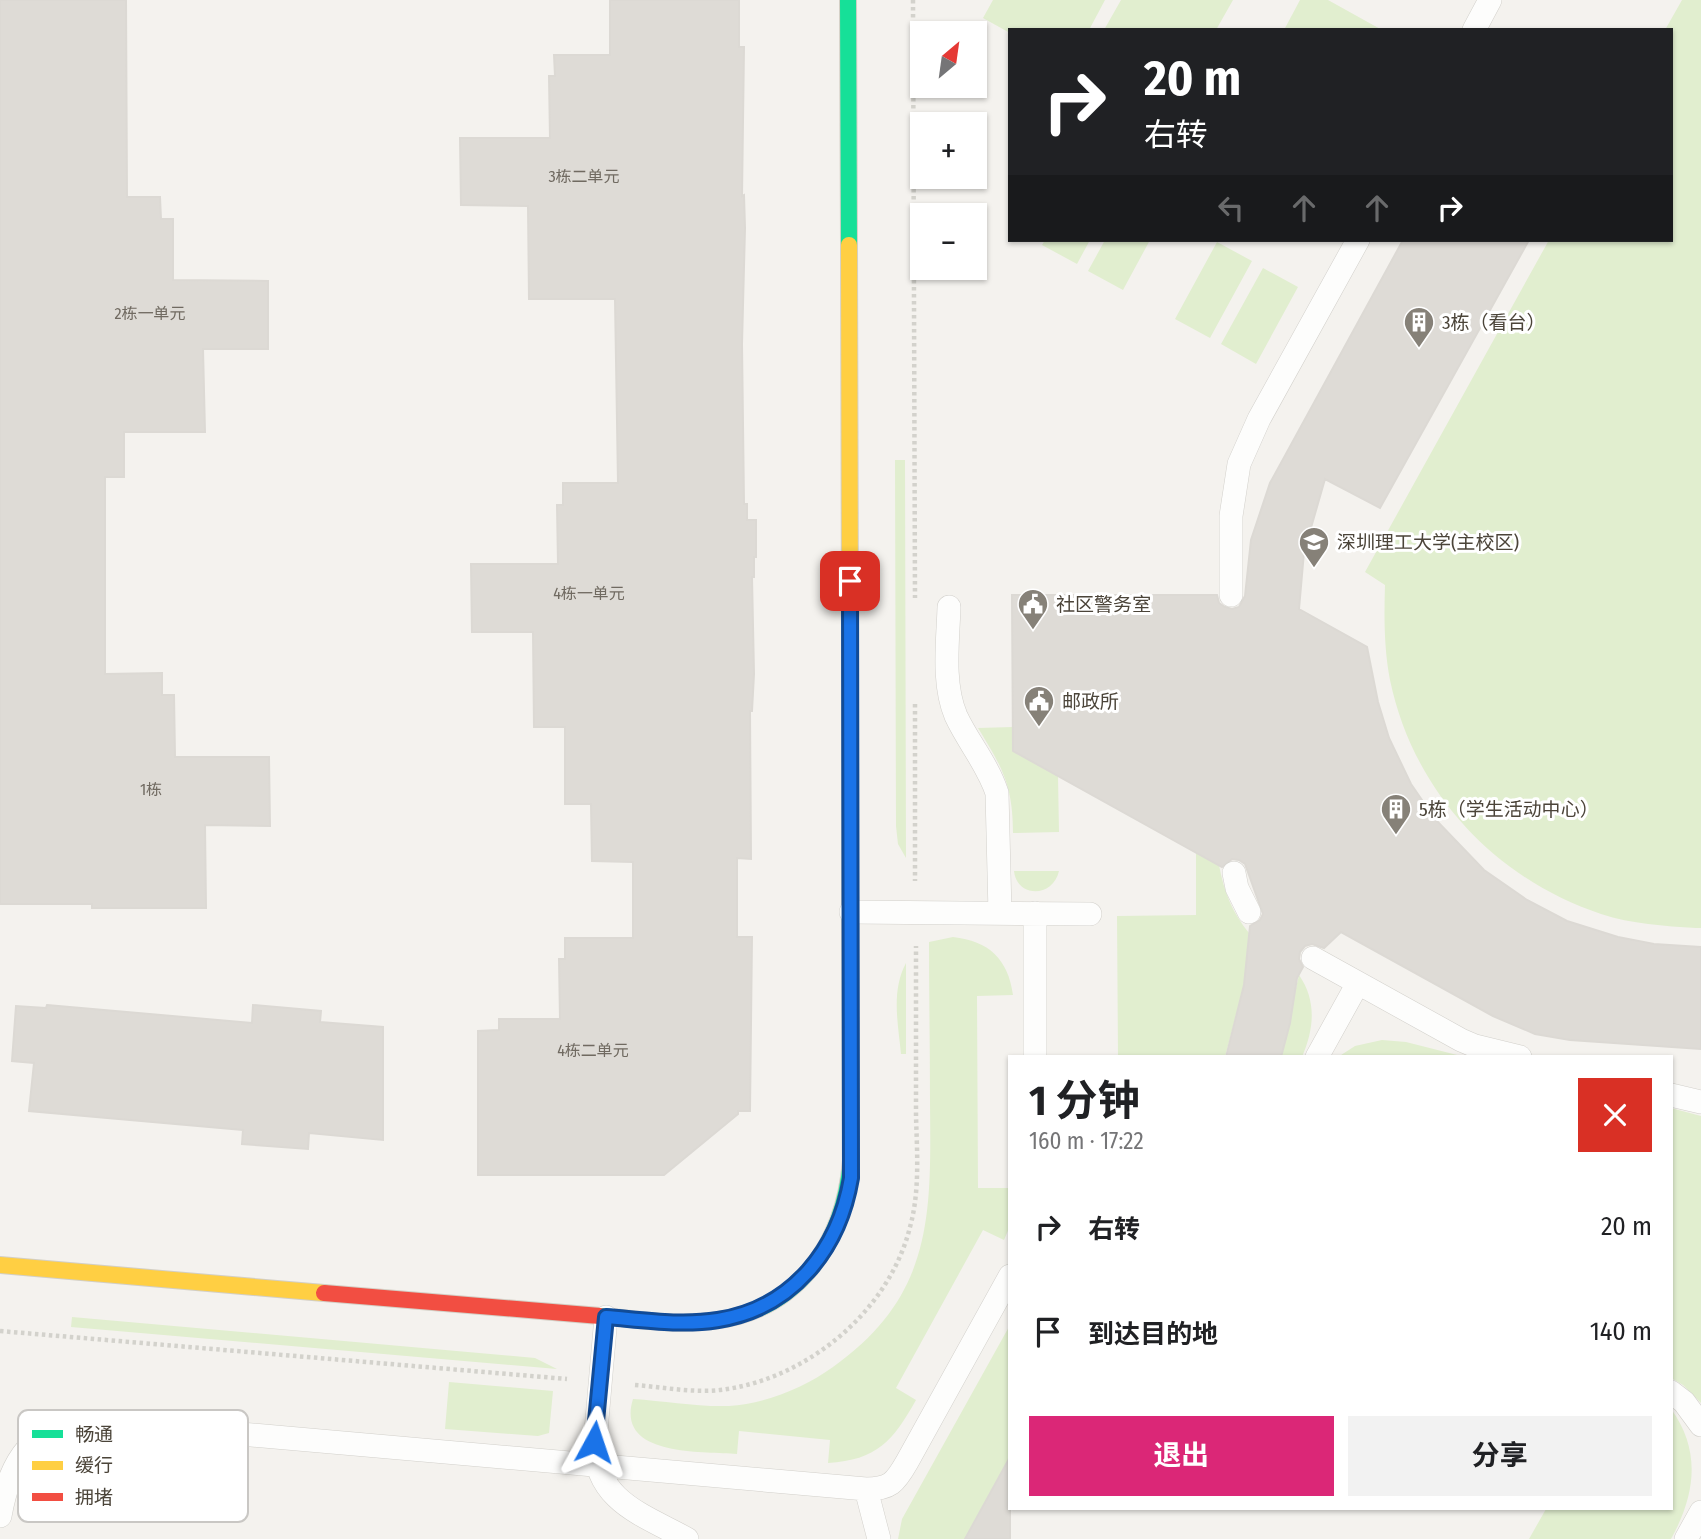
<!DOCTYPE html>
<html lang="zh">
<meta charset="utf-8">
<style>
:root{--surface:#fff;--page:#f2f2f2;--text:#202124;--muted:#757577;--accent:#db2777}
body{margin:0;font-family:"Fira Sans Condensed","Noto Sans SC",sans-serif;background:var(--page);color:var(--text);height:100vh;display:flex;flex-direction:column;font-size:26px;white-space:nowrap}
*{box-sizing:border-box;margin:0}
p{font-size:23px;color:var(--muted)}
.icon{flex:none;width:38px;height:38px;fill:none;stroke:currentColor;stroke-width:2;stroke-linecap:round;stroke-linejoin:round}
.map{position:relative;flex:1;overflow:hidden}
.sheet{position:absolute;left:1008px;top:1055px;width:665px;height:455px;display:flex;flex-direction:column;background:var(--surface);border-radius:0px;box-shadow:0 2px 5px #0004}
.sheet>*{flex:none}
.guide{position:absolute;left:1008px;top:28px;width:665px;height:214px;border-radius:0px;box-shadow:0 2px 5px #0004;background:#202124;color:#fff;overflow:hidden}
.needle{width:46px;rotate:29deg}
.tools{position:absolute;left:910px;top:21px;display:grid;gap:14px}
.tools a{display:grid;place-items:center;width:77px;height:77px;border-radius:0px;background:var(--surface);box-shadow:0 2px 5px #0004;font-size:35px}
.pin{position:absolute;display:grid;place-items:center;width:60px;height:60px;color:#fff;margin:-30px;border-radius:14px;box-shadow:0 4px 10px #0006}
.me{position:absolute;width:77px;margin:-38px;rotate:5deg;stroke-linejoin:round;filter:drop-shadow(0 0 5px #0008)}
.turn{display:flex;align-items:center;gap:24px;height:147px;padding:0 21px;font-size:32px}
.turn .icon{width:91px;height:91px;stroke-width:2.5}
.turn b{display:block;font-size:49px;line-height:60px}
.lanes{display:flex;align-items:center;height:66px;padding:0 21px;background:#0003;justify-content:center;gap:35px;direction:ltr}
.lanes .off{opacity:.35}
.round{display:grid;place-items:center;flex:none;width:74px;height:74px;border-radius:0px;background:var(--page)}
.headline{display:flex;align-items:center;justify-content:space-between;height:119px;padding:0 21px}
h1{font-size:42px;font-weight:700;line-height:52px}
.button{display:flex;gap:14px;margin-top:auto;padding:14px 21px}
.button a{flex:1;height:80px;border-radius:0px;background:var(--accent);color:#fff;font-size:28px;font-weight:700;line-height:80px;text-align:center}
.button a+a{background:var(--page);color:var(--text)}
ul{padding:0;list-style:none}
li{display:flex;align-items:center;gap:21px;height:105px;padding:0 21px}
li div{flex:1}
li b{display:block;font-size:26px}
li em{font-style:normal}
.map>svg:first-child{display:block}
.green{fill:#e1eecf}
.building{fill:#dedbd6;stroke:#dcd9d4;stroke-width:2}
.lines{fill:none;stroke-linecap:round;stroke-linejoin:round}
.lane-casing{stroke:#d2d0cb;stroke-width:24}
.fast-casing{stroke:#d3cfc5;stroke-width:18}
.slow-casing{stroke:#d3cfc5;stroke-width:18}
.jam-casing{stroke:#d3cfc5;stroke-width:18}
.path{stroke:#d3d2cc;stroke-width:4.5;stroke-dasharray:3.5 3.5;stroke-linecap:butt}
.lane{stroke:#fdfdfc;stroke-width:23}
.fast{stroke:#16e098;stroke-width:16}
.slow{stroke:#ffcf43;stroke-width:16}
.jam{stroke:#f24e42;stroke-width:16}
.route-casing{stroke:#114b97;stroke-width:18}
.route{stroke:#1a73e8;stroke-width:12}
.labels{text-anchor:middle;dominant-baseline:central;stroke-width:6;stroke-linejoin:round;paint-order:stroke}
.number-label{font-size:16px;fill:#706a61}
.poi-label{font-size:19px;fill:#4b4439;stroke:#fff;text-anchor:start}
.key{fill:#fff;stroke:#c9c7c4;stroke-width:2}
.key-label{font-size:19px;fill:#4b4439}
</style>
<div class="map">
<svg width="1701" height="1539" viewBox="0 0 1701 1539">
<rect width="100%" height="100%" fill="#f4f2ee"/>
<path class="green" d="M 993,0 L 1105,0 L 1089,30 L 1010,30 L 1010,33 L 983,18 Z
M 1121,0 L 1233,0 L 1216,30 L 1104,30 Z
M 1300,0 L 1328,0 L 1382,30 L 1284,30 Z
M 1682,0 L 1701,0 L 1701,928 L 1696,928 C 1664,926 1632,924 1601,914 C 1495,879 1413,791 1390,680 C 1384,648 1384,617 1385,585 L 1365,572 L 1549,240 L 1671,240 L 1671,30 L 1665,30 Z
M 1045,240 L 1090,240 L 1077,264 L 1042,245 Z
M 1105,240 L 1150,240 L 1123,290 L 1088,271 Z
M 1217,242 L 1252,261 L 1210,338 L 1175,319 Z
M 1263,268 L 1298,287 L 1256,364 L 1221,344 Z
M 895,460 L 905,460 L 906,858 L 898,844 L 896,826 Z
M 1013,727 L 1013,751 L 1058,776 L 1059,832 L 1013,833 C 1013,785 1002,767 978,728 Z
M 1196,852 L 1219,865 C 1224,892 1232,912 1249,933 L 1244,985 L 1225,1057 L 1118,1057 L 1117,916 L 1196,915 Z
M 1014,871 L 1059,871 C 1053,898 1017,898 1014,871 Z
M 953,937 C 989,941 1008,959 1013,995 L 977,996 L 978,1188 L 1010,1188 L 1010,1226 L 1004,1240 L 983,1230 L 896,1388 L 916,1400 C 893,1441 877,1460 828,1463 L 830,1440 L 739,1431 L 737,1454 C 702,1451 615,1457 633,1399 C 665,1401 697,1407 729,1406 C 764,1404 804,1388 833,1367 C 934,1295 931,1214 930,1102 C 930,1048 929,995 929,942 Z
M 906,963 L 906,1054 L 901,1054 C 898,1023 891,991 906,963 Z
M 1299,975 C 1317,1001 1314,1029 1302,1057 L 1280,1057 Z
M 1382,1040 L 1406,1042 L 1465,1057 L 1338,1057 L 1355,1046 Z
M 1671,1108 L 1701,1116 L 1701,1403 L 1683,1385 L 1671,1378 Z
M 72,1317 L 535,1358 L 557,1369 L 71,1327 Z
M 1010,1325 L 1010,1457 L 965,1539 L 898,1539 L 902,1519 Z
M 449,1382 L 553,1391 L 549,1433 L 538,1436 L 445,1429 Z
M 1671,1409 C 1701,1450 1696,1494 1671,1539 L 1529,1539 L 1546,1509 L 1671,1508 Z"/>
<path class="building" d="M 0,0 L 126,0 L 127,197 L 160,197 L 161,219 L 173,219 L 173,280 L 268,281 L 268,349 L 203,349 L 205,432 L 124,432 L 124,477 L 105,477 L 105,674 L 162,673 L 162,695 L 174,695 L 175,757 L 269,757 L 270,826 L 205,825 L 206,908 L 92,908 L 92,904 L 0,904 Z
M 610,0 L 739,0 L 739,47 L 744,47 L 742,196 L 744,195 L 745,228 L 742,344 L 744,504 L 747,504 L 747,520 L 756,520 L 756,557 L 754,557 L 754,577 L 752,577 L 754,674 L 752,711 L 750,711 L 751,859 L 737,858 L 737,937 L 752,937 L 750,1111 L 738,1111 L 738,1114 L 664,1175 L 478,1175 L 478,1031 L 499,1030 L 499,1019 L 560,1019 L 559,959 L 565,959 L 565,938 L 633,938 L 633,862 L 592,861 L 591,804 L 565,804 L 565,727 L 534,727 L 533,632 L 472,632 L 471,564 L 558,564 L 557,505 L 563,505 L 563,483 L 618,483 L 615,299 L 529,299 L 528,206 L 461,205 L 460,138 L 550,138 L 549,76 L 555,76 L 554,55 L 610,55 Z
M 1403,240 L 1529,240 L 1380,508 L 1325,479 L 1304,552 L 1299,609 L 1367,647 L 1378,702 L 1389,738 L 1411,784 L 1435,819 L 1484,870 L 1527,900 L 1567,921 L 1618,937 L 1654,944 L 1701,947 L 1701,1049 L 1570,1040 L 1535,1034 L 1493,1016 L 1341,932 L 1324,948 L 1312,944 L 1305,946 L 1300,952 L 1299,959 L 1303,967 L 1297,978 L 1290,1023 L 1281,1057 L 1226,1057 L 1244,985 L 1250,926 L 1260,920 L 1263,914 L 1245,864 L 1239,860 L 1232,859 L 1222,867 L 1013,751 L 1012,595 L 1217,595 L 1219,603 L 1225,607 L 1232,609 L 1239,607 L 1245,596 L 1251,540 L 1270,483 Z
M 47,1005 L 252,1023 L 253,1005 L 321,1011 L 320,1022 L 383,1027 L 383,1140 L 309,1133 L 308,1149 L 242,1144 L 243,1130 L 29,1111 L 34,1063 L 12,1061 L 16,1006 L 46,1008 Z
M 1010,1457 L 1010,1539 L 965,1539 Z"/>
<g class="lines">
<g class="lane-casing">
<path id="lane" d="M 1474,30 L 1490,0
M 1231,595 L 1231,516 L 1239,464 L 1259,419 L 1358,240
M 949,607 C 948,641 942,683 956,716 C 968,742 988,765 997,793 L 1000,913
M 1234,873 L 1237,888 L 1249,912
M 851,912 L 1090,914
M 1035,913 L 1035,1057
M 1313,958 L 1461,1040 L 1475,1046 L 1520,1057
M 1317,1057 L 1358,983
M 1671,1095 L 1701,1102
M 606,1317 L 595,1442 C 594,1501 644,1515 687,1539
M 1671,1392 L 1684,1402 L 1701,1425
M 866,1489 L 879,1539
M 0,1516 C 10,1460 32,1425 93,1421 L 866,1489 C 890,1489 895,1483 907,1462 L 1010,1276
M 1686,1539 L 1701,1512"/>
</g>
<g class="fast-casing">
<path id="fast" d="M 848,0 L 849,245
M 600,1316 C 637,1319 675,1326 712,1321 C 799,1311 844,1242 851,1161 L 850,890"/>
</g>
<g class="slow-casing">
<path id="slow" d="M 849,245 L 850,620
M 0,1265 L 324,1293"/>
</g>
<g class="jam-casing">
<path id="jam" d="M 850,620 L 850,890
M 324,1293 L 600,1316"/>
</g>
<path class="path" d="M 913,0 L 915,598
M 915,704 L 915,881
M 0,1331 L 567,1379
M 635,1385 C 662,1387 692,1393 720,1390 C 806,1380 889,1312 910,1227 C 920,1191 917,1152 916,1116 C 916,1059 916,1002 916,946"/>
<use href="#lane" class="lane"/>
<use href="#fast" class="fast"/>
<use href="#slow" class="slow"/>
<use href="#jam" class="jam"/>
</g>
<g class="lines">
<g class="route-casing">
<path id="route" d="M 594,1442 L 606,1317 C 643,1320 681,1326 718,1320 C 793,1308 839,1249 851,1178 L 850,581"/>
</g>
<use href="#route" class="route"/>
</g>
<defs>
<g id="building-pin" transform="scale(1.575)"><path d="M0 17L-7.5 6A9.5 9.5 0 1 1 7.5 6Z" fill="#868178" stroke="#fff"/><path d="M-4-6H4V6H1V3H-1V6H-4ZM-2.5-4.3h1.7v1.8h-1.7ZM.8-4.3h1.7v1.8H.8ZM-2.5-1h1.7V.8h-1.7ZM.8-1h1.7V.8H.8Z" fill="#fff"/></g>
<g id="university-pin" transform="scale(1.575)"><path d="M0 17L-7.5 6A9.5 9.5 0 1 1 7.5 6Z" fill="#868178" stroke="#fff"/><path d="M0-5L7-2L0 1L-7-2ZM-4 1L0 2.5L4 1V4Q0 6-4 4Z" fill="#fff"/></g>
<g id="civic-pin" transform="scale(1.575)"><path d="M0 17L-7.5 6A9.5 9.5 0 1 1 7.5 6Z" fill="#868178" stroke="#fff"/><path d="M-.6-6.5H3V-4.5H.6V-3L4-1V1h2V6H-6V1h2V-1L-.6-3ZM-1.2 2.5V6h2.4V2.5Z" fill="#fff"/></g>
</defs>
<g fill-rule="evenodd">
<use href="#building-pin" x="1419" y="322"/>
<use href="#university-pin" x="1314" y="542"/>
<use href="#civic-pin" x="1033" y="604"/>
<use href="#civic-pin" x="1039" y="701"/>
<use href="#building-pin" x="1396" y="809"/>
</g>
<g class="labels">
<g class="number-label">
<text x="584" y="176">3栋二单元</text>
<text x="150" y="313">2栋一单元</text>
<text x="589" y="593">4栋一单元</text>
<text x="151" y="789">1栋</text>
<text x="593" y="1050">4栋二单元</text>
</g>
<g class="poi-label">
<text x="1442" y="322">3栋（看台）</text>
<text x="1337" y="542">深圳理工大学(主校区)</text>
<text x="1056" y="604">社区警务室</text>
<text x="1062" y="701">邮政所</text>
<text x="1419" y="809">5栋（学生活动中心）</text>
</g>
</g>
<rect x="18" y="1410" width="230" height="112" rx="10" class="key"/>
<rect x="32" y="1430" width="31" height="8" fill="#16e098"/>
<rect x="32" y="1461" width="31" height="9" fill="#ffcf43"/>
<rect x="32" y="1493" width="31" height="8" fill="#f24e42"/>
<g class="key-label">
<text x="75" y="1441">畅通</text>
<text x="75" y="1472">缓行</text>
<text x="75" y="1504">拥堵</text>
</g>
</svg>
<div class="tools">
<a><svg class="needle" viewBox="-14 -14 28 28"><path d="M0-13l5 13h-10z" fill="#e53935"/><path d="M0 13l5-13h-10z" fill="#757577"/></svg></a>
<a>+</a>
<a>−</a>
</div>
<div class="pin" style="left:850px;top:581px;background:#d93025"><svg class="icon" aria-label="arrive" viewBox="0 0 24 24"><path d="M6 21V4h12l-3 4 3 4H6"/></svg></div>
<svg class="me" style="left:594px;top:1442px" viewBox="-20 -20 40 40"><path d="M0-17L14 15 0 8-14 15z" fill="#1a73e8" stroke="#fff" stroke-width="4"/></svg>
<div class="guide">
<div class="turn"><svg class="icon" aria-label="right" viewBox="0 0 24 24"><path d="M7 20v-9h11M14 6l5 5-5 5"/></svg><div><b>20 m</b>右转</div></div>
<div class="lanes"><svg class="icon off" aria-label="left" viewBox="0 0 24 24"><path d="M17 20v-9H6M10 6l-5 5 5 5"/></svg><svg class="icon off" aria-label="ahead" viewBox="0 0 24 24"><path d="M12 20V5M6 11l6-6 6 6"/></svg><svg class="icon off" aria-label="ahead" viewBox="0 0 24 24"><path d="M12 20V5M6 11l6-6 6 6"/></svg><svg class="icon" aria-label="right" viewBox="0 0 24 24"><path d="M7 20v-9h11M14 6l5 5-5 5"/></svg></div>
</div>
<section class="sheet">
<div class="headline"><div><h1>1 分钟</h1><p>160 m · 17:22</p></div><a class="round" style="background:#d93025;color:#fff"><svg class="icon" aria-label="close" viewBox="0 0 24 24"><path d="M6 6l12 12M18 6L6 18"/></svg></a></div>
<ul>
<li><svg class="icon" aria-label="right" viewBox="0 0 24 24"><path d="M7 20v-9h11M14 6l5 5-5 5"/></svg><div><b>右转</b></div><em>20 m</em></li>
<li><svg class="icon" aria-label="arrive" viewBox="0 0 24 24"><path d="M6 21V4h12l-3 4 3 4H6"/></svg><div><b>到达目的地</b></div><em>140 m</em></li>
</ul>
<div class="button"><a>退出</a><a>分享</a></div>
</section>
</div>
